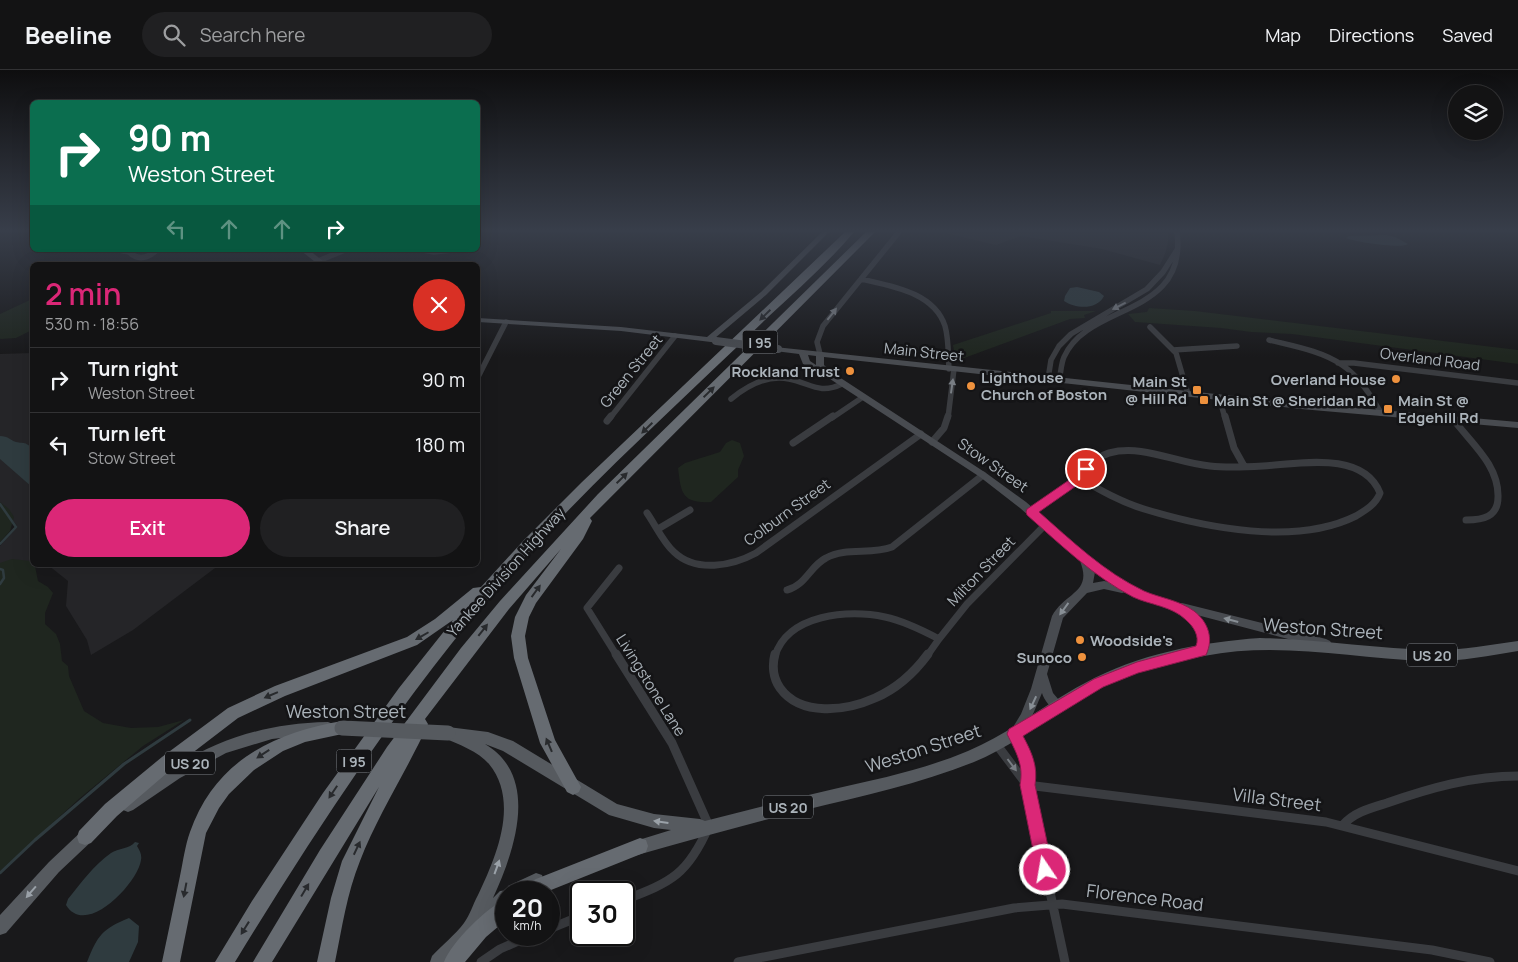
<!DOCTYPE html>
<meta charset="utf-8">
<style>
:root{--surface:#131314;--page:#202022;--text:#f1f3f6;--muted:#9d9ea0;--line:#323234;--accent:#db2777}
body{margin:0;font-family:Manrope,sans-serif;background:var(--page);color:var(--text);height:100vh;display:flex;flex-direction:column;font-size:19px;white-space:nowrap}
*{box-sizing:border-box;margin:0}
p{font-size:16px;color:var(--muted)}
.icon{flex:none;width:28px;height:28px;fill:none;stroke:currentColor;stroke-width:2;stroke-linecap:round;stroke-linejoin:round}
.map{position:relative;flex:1;overflow:hidden}
.sheet{position:absolute;left:30px;top:192px;width:450px;height:305px;display:flex;flex-direction:column;background:var(--surface);border-radius:8px;box-shadow:0 5px 20px #0002,0 0 0 1px var(--line)}
.sheet>*{flex:none}
.banner{position:absolute;left:30px;top:30px;width:450px;height:152px;border-radius:8px;box-shadow:0 5px 20px #0002,0 0 0 1px var(--line);background:#0b6e4f;color:#fff;overflow:hidden}
.tools{position:absolute;left:1448px;top:15px;display:grid;gap:10px}
.tools a{display:grid;place-items:center;width:55px;height:55px;border-radius:50%;background:var(--surface);box-shadow:0 5px 20px #0002,0 0 0 1px var(--line);font-size:25px}
.speed{position:absolute;left:495px;top:811px;display:flex;gap:10px;font-size:25px;font-weight:700;text-align:center}
.speed>*{display:grid;place-content:center;width:65px;height:65px;border-radius:50%;background:var(--surface);box-shadow:0 5px 20px #0002,0 0 0 1px var(--line);line-height:1}
.speed small{font-size:12px;font-weight:400}
.speed .limit{border:2px solid #111;border-radius:8px;background:#fff;color:#111}
.pin{position:absolute;display:grid;place-items:center;width:42px;height:42px;color:#fff;margin:-21px;border:2px solid #fff;border-radius:50%;box-shadow:0 1px 5px #0007}
.me{position:absolute;width:55px;margin:-28px;rotate:348deg;stroke-linejoin:round;filter:drop-shadow(0 0 4px #0008)}
.turn{display:flex;align-items:center;gap:18px;height:105px;padding:0 15px;font-size:22px}
.turn .icon{width:65px;height:65px;stroke-width:2.5}
.turn b{display:block;font-size:35px;line-height:42px}
.lanes{display:flex;align-items:center;height:48px;padding:0 15px;background:#0003;justify-content:center;gap:25px;direction:ltr}
.lanes .off{opacity:.35}
.round{display:grid;place-items:center;flex:none;width:52px;height:52px;border-radius:26px;background:var(--page)}
.overview{display:flex;align-items:center;justify-content:space-between;height:85px;padding:0 15px}
h1{font-size:30px;font-weight:600;line-height:38px;color:var(--accent)}
.button{display:flex;gap:10px;margin-top:auto;padding:10px 15px}
.button a{flex:1;height:58px;border-radius:30px;background:var(--accent);color:#fff;font-size:20px;font-weight:600;line-height:58px;text-align:center}
.button a+a{background:var(--page);color:var(--text)}
ul{padding:0;list-style:none}
li{display:flex;align-items:center;gap:15px;height:65px;padding:0 15px;border-top:1px solid var(--line)}
li div{flex:1}
li b{display:block;font-size:19px}
li em{font-style:normal}
header{display:flex;align-items:center;gap:30px;box-sizing:border-box;height:70px;padding:0 25px;background:var(--surface);border-bottom:1px solid var(--line)}
header strong{font-size:24px}
nav{display:flex;gap:28px;margin-inline-start:auto;font-size:18px}
.search{width:350px;height:45px;background:var(--page);display:flex;align-items:center;gap:12px;box-sizing:border-box;padding:0 18px;border-radius:28px;color:var(--muted);font-size:19px}
.map>svg:first-child{display:block}
.built{fill:#252528}
.green{fill:#1f261f}
.water{fill:#2f3b3f}
.lines{fill:none;stroke-linecap:round;stroke-linejoin:round}
.stream-far1{stroke:#2f3b3f;stroke-width:2.5}
.stream{stroke:#2f3b3f;stroke-width:3}
.street-far2{stroke:#3a3c40;stroke-width:5.5}
.street-far1{stroke:#3a3c40;stroke-width:7}
.street{stroke:#3a3c40;stroke-width:9}
.secondary{fill:#484b50;fill-rule:evenodd}
.primary{fill:#565a5f;fill-rule:evenodd}
.highway{fill:#666b71;fill-rule:evenodd}
.secondary-bridge{stroke:#484b50;stroke-width:8}
.primary-bridge{stroke:#565a5f;stroke-width:15}
.oneway{fill:#787d83}
.oneway2{fill:#282a2d}
.oneway3{fill:#888f95}
.oneway4{fill:#9aa1a8}
.route{fill:#db2777;stroke:#8e194d}
.poi-dot{fill:#ee913d;stroke:#141416;stroke-width:2}
.labels{text-anchor:middle;dominant-baseline:central;stroke-width:5;stroke-linejoin:round;paint-order:stroke}
.shield{fill:#141416;stroke:#7e8389;stroke-width:1}
.shield-label{font-size:14px;font-weight:bold;fill:#abb3ba}
.street-label{font-size:15px;fill:#abb3ba;stroke:#141416}
.poi-label{font-size:15px;font-weight:bold;fill:#abb3ba;stroke:#141416;text-anchor:end}
.near-street-label{font-size:18px;fill:#abb3ba;stroke:#141416}
</style>
<header>
<strong>Beeline</strong>
<div class="search"><svg class="icon" aria-label="search" viewBox="0 0 24 24"><circle cx="10" cy="10" r="6"/><path d="M15 15l6 6"/></svg>Search here</div>
<nav><a>Map</a><a>Directions</a><a>Saved</a></nav>
</header>
<div class="map">
<svg width="1518" height="892" viewBox="0 0 1518 892">
<rect width="100%" height="100%" fill="#19191b"/>
<path class="built" d="M 941,162 L 1168,162 L 1168,172 L 1165,184 L 1160,195 L 1102,179 L 1021,166 L 996,175 Z
M 32,283 L 32,490 L 2,498 L 0,498 L 0,476 L 17,456 L 0,433 L 0,284 Z
M 48,495 L 219,495 L 133,560 L 91,585 L 87,570 L 66,536 L 68,511 Z"/>
<path class="green" d="M 32,229 L 32,260 L 16,268 L 0,269 L 0,244 Z
M 1149,238 L 1195,241 L 1518,280 L 1518,294 L 1292,264 L 1251,262 L 1221,258 L 1135,252 L 1128,244 L 1147,242 Z
M 1051,241 L 1096,241 L 1084,245 L 1085,248 L 1070,249 L 956,291 L 953,275 L 1051,243 Z
M 732,370 L 740,373 L 744,386 L 738,400 L 738,407 L 711,432 C 680,434 681,420 678,398 L 685,393 L 720,382 L 726,373 Z
M 0,432 L 9,439 L 14,447 L 10,461 L 0,472 Z
M 12,489 L 30,491 L 35,496 L 38,511 L 48,517 L 53,523 L 45,543 L 45,554 L 56,564 L 60,574 L 62,591 L 68,596 L 69,606 L 84,641 L 103,653 L 131,658 L 158,657 L 184,650 L 143,676 L 80,728 L 0,801 L 0,493 Z"/>
<path class="water" d="M 1386,165 L 1395,167 L 1408,174 C 1402,179 1355,172 1346,168 L 1349,166 Z
M 1077,217 L 1099,222 L 1104,226 C 1097,240 1076,239 1064,231 L 1065,226 L 1070,218 Z
M 0,366 C 8,366 10,370 16,372 C 25,374 24,371 32,378 L 32,417 L 0,389 Z
M 135,772 L 139,773 L 137,776 C 140,781 142,785 141,790 C 138,813 86,868 66,835 L 68,829 C 81,813 94,795 111,783 C 118,778 130,779 135,772 Z
M 129,848 L 139,856 L 138,872 L 129,892 L 87,892 C 98,865 102,859 129,848 Z"/>
<g class="lines">
<path class="stream-far1" d="M 0,434 L 16,457 L 0,474
M 0,499 L 3,500 L 4,508 L 0,514"/>
<path class="stream" d="M 0,803 L 35,770 L 124,694 L 190,650"/>
<path class="street-far2" d="M 119,180 L 129,182 L 135,180
M 423,180 L 434,182 L 452,180
M 129,182 C 138,191 148,188 157,180
M 318,191 L 345,180
M 861,209 C 891,216 934,222 945,256 C 949,270 948,285 949,299
M 1150,257 L 1176,283 L 1188,324
M 1269,270 C 1293,276 1322,281 1342,295 C 1359,306 1371,326 1381,343
M 1173,280 L 1237,276
M 820,284 L 817,272 L 823,256 L 899,162
M 1338,293 L 1354,293 L 1518,313
M 478,307 L 506,252
M 1048,309 L 1051,290 L 1059,276 L 1071,264 L 1147,219 L 1163,202 L 1177,180
M 1059,310 C 1061,303 1061,294 1064,287 C 1088,232 1188,248 1177,162
M 1219,327 L 1225,348
M 731,329 C 747,316 767,304 789,309 C 810,313 819,325 842,314
M 610,348 L 675,266
M 832,348 L 863,327
M 948,348 L 954,299"/>
<path class="street-far1" d="M 1225,346 L 1234,378 L 1244,396
M 1453,349 C 1471,373 1499,395 1498,427 C 1498,447 1483,450 1466,450
M 607,351 L 611,346
M 932,372 L 944,358 L 948,346
M 793,373 L 833,346
M 1031,442 C 1046,432 1061,422 1074,411 C 1086,402 1094,387 1109,383 C 1143,374 1176,393 1210,396 C 1228,398 1246,397 1263,396 C 1298,394 1363,380 1380,423 C 1376,434 1366,440 1356,446 C 1296,476 1206,458 1144,439 C 1121,432 1100,420 1079,408
M 647,443 C 656,456 663,472 674,482 C 696,503 732,496 756,483 L 921,364
M 658,459 L 690,440
M 787,520 C 806,515 810,496 826,488 C 846,477 871,485 892,477 L 983,405
M 939,569 L 967,534 L 1046,454
M 617,586 L 587,538 L 619,498
M 775,586 C 788,544 849,539 885,547 C 904,551 922,560 939,569
M 927,586 L 939,569"/>
<path class="street" d="M 616,584 L 672,673 L 709,756 C 688,804 672,812 624,830
M 775,584 C 772,595 773,608 780,618 C 801,647 846,641 875,628 C 896,619 914,603 928,584
M 1014,664 L 1023,678 L 1028,694 L 1029,724 L 1065,892
M 997,675 L 1027,715
M 1027,715 L 1326,752 L 1518,801
M 1343,755 C 1354,742 1371,738 1387,733 C 1430,718 1472,706 1518,706
M 549,859 L 581,846
M 481,892 L 500,879 L 532,865
M 738,892 L 1014,838 L 1062,834 L 1432,880 L 1490,892"/>
<path class="secondary" d="M 822,162 L 829,162 L 766,225 L 715,268 L 719,269 L 719,273 L 621,261 L 478,252 L 478,248 L 621,257 L 707,267 L 761,222 Z
M 300,180 L 309,180 L 328,195 L 319,195 Z
M 775,277 L 1301,333 L 1518,352 L 1518,358 L 1301,339 L 824,287 L 824,295 L 830,301 L 986,403 L 1026,432 L 1085,483 L 1110,502 L 1143,521 L 1179,534 L 1182,533 L 1326,569 L 1330,571 L 1332,574 L 1330,577 L 1326,579 L 1197,545 C 1208,559 1213,567 1205,584 L 1201,586 L 1197,584 L 1195,581 C 1210,543 1149,535 1126,522 L 1122,523 L 1104,519 L 1087,523 L 1063,548 L 1047,604 L 1053,623 L 1064,636 L 1062,640 L 1058,641 C 1051,639 1044,630 1042,623 C 1037,634 1027,663 1016,668 L 1012,666 L 1010,662 L 1021,644 L 1031,619 L 1052,546 C 1065,522 1093,523 1080,491 L 1020,438 L 980,407 L 827,307 L 822,307 L 803,294 L 799,284 L 775,281 ZM 808,285 L 816,286 L 816,295 L 810,291 ZM 1095,502 L 1109,512 L 1104,511 L 1093,513 Z"/>
<path class="primary" d="M 1260,568 C 1318,569 1376,579 1435,580 C 1463,580 1490,575 1518,571 L 1518,581 C 1488,586 1457,592 1426,591 C 1351,588 1278,571 1204,586 C 1166,593 1128,603 1094,622 C 1053,644 1017,674 974,692 C 919,714 862,726 805,740 C 747,754 691,770 634,786 L 629,783 L 626,778 L 629,773 L 671,760 L 654,758 L 609,745 L 503,681 L 485,674 C 541,707 514,782 493,828 L 500,821 L 507,820 L 508,816 L 536,803 L 542,805 L 544,811 L 542,817 L 530,822 L 506,822 L 506,837 L 493,849 L 487,851 L 483,849 L 477,863 L 449,892 L 430,892 L 432,886 C 442,875 455,865 464,853 C 470,845 473,834 478,825 C 496,787 520,732 489,694 C 479,682 457,673 443,668 L 441,663 L 443,658 L 448,657 L 488,662 L 513,671 L 617,734 L 654,744 L 700,749 L 705,751 C 748,740 791,729 834,719 C 879,709 925,699 968,681 C 1010,663 1045,634 1085,613 C 1138,584 1201,572 1260,568 Z
M 328,652 L 333,654 L 335,658 L 333,662 L 272,669 L 226,683 L 180,708 L 133,740 L 128,742 L 123,740 L 121,735 L 123,730 C 192,682 242,654 328,652 Z
M 89,756 L 94,759 L 97,764 L 94,769 L 59,802 L 6,863 L 0,865 L 0,845 L 49,792 L 84,759 Z"/>
<path class="highway" d="M 845,162 L 854,162 C 828,193 797,220 768,247 C 699,314 627,379 560,449 C 432,582 331,735 235,892 L 215,892 L 252,831 L 323,723 L 399,618 L 453,550 L 417,575 L 285,626 L 238,648 L 174,697 L 117,746 L 91,773 L 85,775 L 79,773 L 77,767 L 79,761 L 105,734 L 162,687 L 228,638 L 275,616 L 407,567 L 435,549 L 473,518 L 481,517 L 524,470 L 582,412 Z
M 866,162 L 875,162 L 590,448 L 592,451 L 583,469 L 536,533 L 529,547 L 525,566 L 528,588 L 555,670 L 581,717 L 579,722 L 573,725 L 567,722 L 540,673 L 514,588 L 511,566 L 515,547 L 526,525 L 561,479 L 509,539 L 425,649 L 428,654 C 407,701 378,744 360,791 C 347,823 342,858 335,892 L 317,892 L 331,828 L 342,791 L 379,717 L 272,892 L 253,892 L 320,780 L 387,677 L 461,578 L 500,531 L 598,424 Z
M 342,651 L 347,653 L 350,658 L 347,663 L 305,672 L 283,681 L 254,700 L 229,724 L 219,738 L 206,763 L 180,892 L 162,892 C 168,863 174,835 180,806 C 183,792 185,776 190,762 C 215,691 273,663 342,651 Z
M 640,768 L 646,770 L 648,776 L 646,782 L 546,822 L 520,822 L 523,816 L 536,809 Z
M 506,829 L 506,850 L 486,867 L 465,892 L 444,892 C 451,873 487,837 506,829 Z"/>
<path class="secondary-bridge" d="M 716,271 L 778,279"/>
<path class="primary-bridge" d="M 342,658 L 448,663"/>
</g>
<defs><path id="oneway-solid" d="M-6-.8H1V-3.2L6.5 0L1 3.2V.8H-6Z" transform="scale(1.25)"/></defs>
<g class="oneway">
<use href="#oneway-solid" transform="translate(1119 236) rotate(153)"/>
<use href="#oneway-solid" transform="translate(832 244) rotate(-52)"/>
<use href="#oneway-solid" transform="translate(952 316) rotate(-82)"/>
<use href="#oneway-solid" transform="translate(1012 695) rotate(53)"/>
</g>
<g class="oneway2">
<use href="#oneway-solid" transform="translate(765 245) rotate(136)"/>
<use href="#oneway-solid" transform="translate(709 322) rotate(-44)"/>
<use href="#oneway-solid" transform="translate(647 358) rotate(136)"/>
<use href="#oneway-solid" transform="translate(622 408) rotate(-44)"/>
<use href="#oneway-solid" transform="translate(536 521) rotate(-54)"/>
<use href="#oneway-solid" transform="translate(483 560) rotate(-52)"/>
<use href="#oneway-solid" transform="translate(422 566) rotate(150)"/>
<use href="#oneway-solid" transform="translate(271 625) rotate(157)"/>
<use href="#oneway-solid" transform="translate(549 675) rotate(-113)"/>
<use href="#oneway-solid" transform="translate(263 684) rotate(147)"/>
<use href="#oneway-solid" transform="translate(333 722) rotate(124)"/>
<use href="#oneway-solid" transform="translate(357 778) rotate(-65)"/>
<use href="#oneway-solid" transform="translate(185 820) rotate(101)"/>
<use href="#oneway-solid" transform="translate(305 820) rotate(-59)"/>
<use href="#oneway-solid" transform="translate(245 858) rotate(122)"/>
</g>
<g class="oneway3">
<use href="#oneway-solid" transform="translate(1064 539) rotate(126)"/>
<use href="#oneway-solid" transform="translate(1231 550) rotate(-165)"/>
<use href="#oneway-solid" transform="translate(1033 633) rotate(115)"/>
</g>
<g class="oneway4">
<use href="#oneway-solid" transform="translate(661 752) rotate(-172)"/>
<use href="#oneway-solid" transform="translate(497 797) rotate(-70)"/>
<use href="#oneway-solid" transform="translate(31 822) rotate(131)"/>
</g>
<linearGradient id="sky" x2="0" y2="1"><stop stop-color="#0e0e0f"/><stop offset="0.56" stop-color="#383e4a"/><stop offset="1" stop-color="#383e4a" stop-opacity="0"/></linearGradient>
<rect width="1518" height="287" fill="url(#sky)"/>
<path class="route" d="M 1086,396 L 1091,399 L 1079,414 L 1039,442 C 1072,471 1104,502 1144,521 C 1160,528 1179,530 1194,541 C 1208,552 1214,568 1206,585 L 1138,603 L 1103,617 L 1023,666 C 1032,683 1038,696 1035,715 L 1053,800 L 1050,806 L 1045,808 L 1039,806 L 1037,800 L 1020,715 C 1024,695 1016,682 1007,664 L 1009,659 L 1094,609 L 1137,592 L 1196,576 C 1200,566 1193,556 1186,550 C 1172,536 1150,535 1133,527 C 1093,506 1061,475 1027,445 L 1026,442 L 1027,439 L 1072,408 L 1082,397 Z"/>
<g class="poi-dot">
<circle cx="850" cy="301" r="5"/>
<circle cx="1396" cy="309" r="5"/>
<circle cx="971" cy="316" r="5"/>
<rect x="1192" y="315" width="10" height="10" rx="2.5"/>
<rect x="1199" y="325" width="10" height="10" rx="2.5"/>
<rect x="1383" y="334" width="10" height="10" rx="2.5"/>
<circle cx="1080" cy="570" r="5"/>
<circle cx="1082" cy="587" r="5"/>
</g>
<g class="labels">
<g class="shield">
<rect x="742.5" y="260.5" width="35" height="23" rx="4"/>
<rect x="1407" y="573.5" width="50" height="23" rx="4"/>
<rect x="336.5" y="679.5" width="35" height="23" rx="4"/>
<rect x="165" y="681.5" width="50" height="23" rx="4"/>
<rect x="763" y="725.5" width="50" height="23" rx="4"/>
</g>
<g class="shield-label">
<text x="760" y="272">I 95</text>
<text x="1432" y="585">US 20</text>
<text x="354" y="691">I 95</text>
<text x="190" y="693">US 20</text>
<text x="788" y="737">US 20</text>
</g>
<g class="street-label">
<text transform="translate(924 282) rotate(6)">Main Street</text>
<text transform="translate(1430 289) rotate(7)">Overland Road</text>
<text transform="translate(631 301) rotate(-51)">Green Street</text>
<text transform="translate(993 395) rotate(35)">Stow Street</text>
<text transform="translate(787 442) rotate(-36)">Colburn Street</text>
<text transform="translate(981 501) rotate(-46)">Milton Street</text>
<text transform="translate(506 502) rotate(-48)">Yankee Division Highway</text>
<text transform="translate(651 615) rotate(58)">Livingstone Lane</text>
</g>
<g class="poi-label">
<text x="840" y="301">Rockland Trust</text>
<text x="981" y="307" text-anchor="start">Lighthouse<tspan x="981" dy="17">Church of Boston</tspan></text>
<text x="1386" y="309">Overland House</text>
<text x="1187" y="311">Main St<tspan x="1187" dy="17">@ Hill Rd</tspan></text>
<text x="1214" y="330" text-anchor="start">Main St @ Sheridan Rd</text>
<text x="1398" y="330" text-anchor="start">Main St @<tspan x="1398" dy="17">Edgehill Rd</tspan></text>
<text x="1090" y="570" text-anchor="start">Woodside's</text>
<text x="1072" y="587">Sunoco</text>
</g>
<g class="near-street-label">
<text transform="translate(1323 558) rotate(4)">Weston Street</text>
<text x="346" y="641">Weston Street</text>
<text transform="translate(923 678) rotate(-18)">Weston Street</text>
<text transform="translate(1277 729) rotate(7)">Villa Street</text>
<text transform="translate(1145 827) rotate(7)">Florence Road</text>
</g>
</g>
</svg>
<div class="tools">
<a><svg class="icon" aria-label="layers" viewBox="0 0 24 24"><path d="M12 4l9 5-9 5-9-5zM3 14l9 5 9-5"/></svg></a>
</div>
<div class="speed"><div>20<small>km/h</small></div><div class="limit">30</div></div>
<div class="pin" style="left:1086px;top:399px;background:#d93025"><svg class="icon" aria-label="arrive" viewBox="0 0 24 24"><path d="M6 21V4h12l-3 4 3 4H6"/></svg></div>
<svg class="me" style="left:1045px;top:800px" viewBox="-20 -20 40 40"><circle r="17" fill="#db2777" stroke="#fff" stroke-width="3"/><path d="M0-11L8 9 0 5-8 9z" fill="#fff"/></svg>
<div class="banner">
<div class="turn"><svg class="icon" aria-label="right" viewBox="0 0 24 24"><path d="M7 20v-9h11M14 6l5 5-5 5"/></svg><div><b>90 m</b>Weston Street</div></div>
<div class="lanes"><svg class="icon off" aria-label="left" viewBox="0 0 24 24"><path d="M17 20v-9H6M10 6l-5 5 5 5"/></svg><svg class="icon off" aria-label="ahead" viewBox="0 0 24 24"><path d="M12 20V5M6 11l6-6 6 6"/></svg><svg class="icon off" aria-label="ahead" viewBox="0 0 24 24"><path d="M12 20V5M6 11l6-6 6 6"/></svg><svg class="icon" aria-label="right" viewBox="0 0 24 24"><path d="M7 20v-9h11M14 6l5 5-5 5"/></svg></div>
</div>
<section class="sheet">
<div class="overview"><div><h1>2 min</h1><p>530 m · 18:56</p></div><a class="round" style="background:#d93025;color:#fff"><svg class="icon" aria-label="close" viewBox="0 0 24 24"><path d="M6 6l12 12M18 6L6 18"/></svg></a></div>
<ul>
<li><svg class="icon" aria-label="right" viewBox="0 0 24 24"><path d="M7 20v-9h11M14 6l5 5-5 5"/></svg><div><b>Turn right</b><p>Weston Street</p></div><em>90 m</em></li>
<li><svg class="icon" aria-label="left" viewBox="0 0 24 24"><path d="M17 20v-9H6M10 6l-5 5 5 5"/></svg><div><b>Turn left</b><p>Stow Street</p></div><em>180 m</em></li>
</ul>
<div class="button"><a>Exit</a><a>Share</a></div>
</section>
</div>
